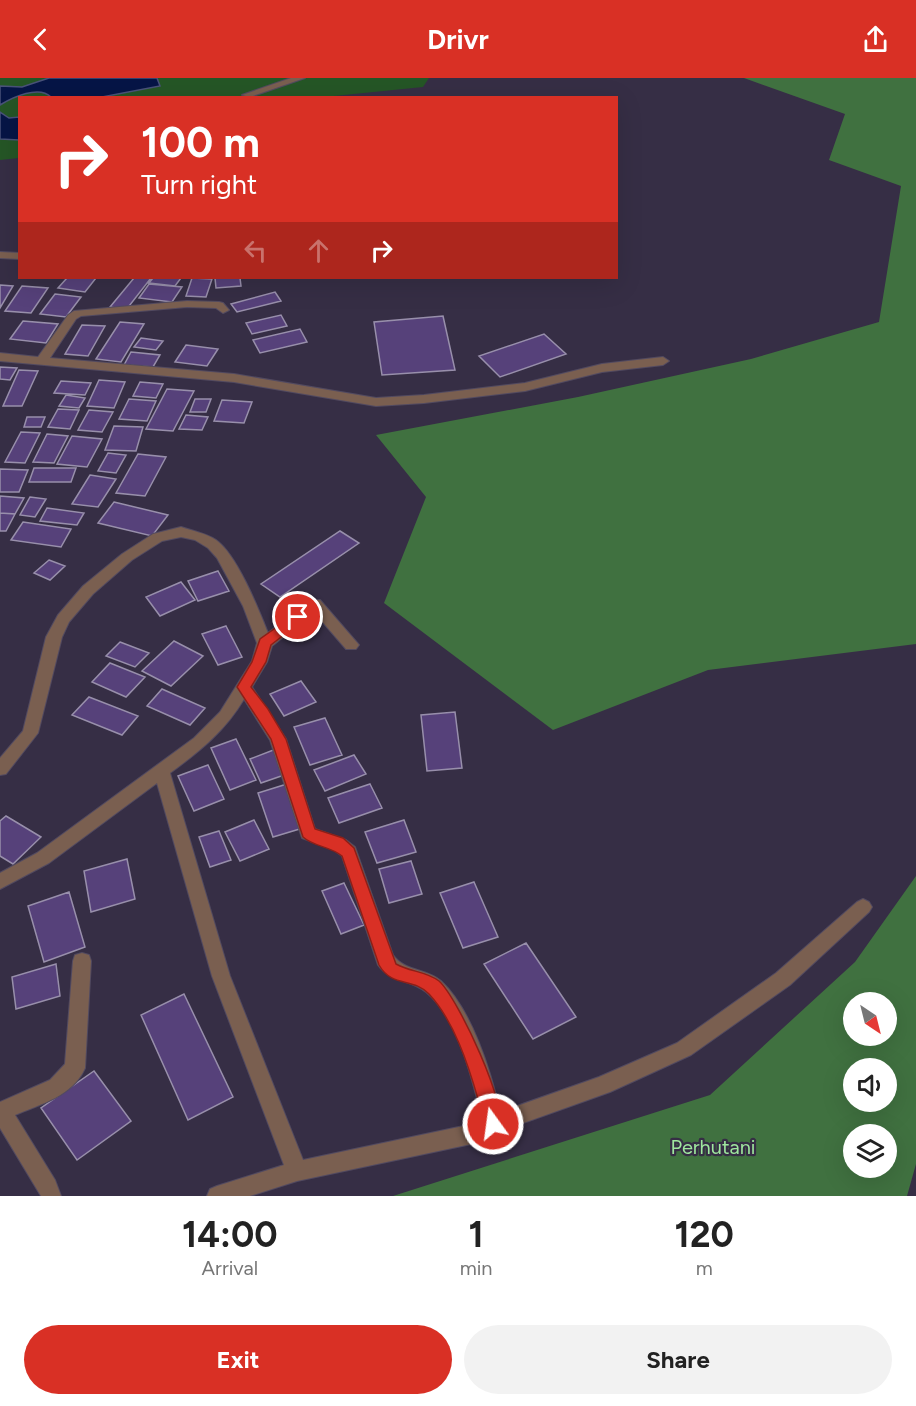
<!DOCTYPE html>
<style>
:root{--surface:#fff;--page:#f2f2f2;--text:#222;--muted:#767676;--accent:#d93025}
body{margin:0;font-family:Figtree,sans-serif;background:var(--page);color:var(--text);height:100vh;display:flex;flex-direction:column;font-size:22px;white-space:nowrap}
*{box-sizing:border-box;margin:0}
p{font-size:20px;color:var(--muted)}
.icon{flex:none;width:33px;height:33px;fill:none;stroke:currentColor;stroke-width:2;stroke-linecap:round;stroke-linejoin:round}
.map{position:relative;height:1118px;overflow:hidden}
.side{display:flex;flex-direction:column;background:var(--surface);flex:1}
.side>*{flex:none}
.guide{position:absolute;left:18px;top:18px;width:600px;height:183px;border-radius:0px;box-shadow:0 6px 24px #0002;background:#d93025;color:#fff;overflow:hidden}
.needle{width:39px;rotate:145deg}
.tools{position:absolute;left:843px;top:914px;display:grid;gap:12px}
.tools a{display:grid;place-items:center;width:54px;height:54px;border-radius:50%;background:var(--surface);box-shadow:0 6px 24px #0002;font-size:30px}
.pin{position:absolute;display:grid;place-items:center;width:51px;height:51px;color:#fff;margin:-26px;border:3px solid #fff;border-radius:50%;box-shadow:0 2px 6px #0007}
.me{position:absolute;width:66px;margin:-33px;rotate:346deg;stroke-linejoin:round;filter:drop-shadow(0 0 4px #0008)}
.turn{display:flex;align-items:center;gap:21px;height:126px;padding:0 24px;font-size:27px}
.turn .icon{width:78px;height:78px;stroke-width:2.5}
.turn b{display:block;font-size:42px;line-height:51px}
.lanes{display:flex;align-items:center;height:57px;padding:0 24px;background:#0003;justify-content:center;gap:30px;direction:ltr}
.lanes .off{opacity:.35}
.eta{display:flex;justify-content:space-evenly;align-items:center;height:102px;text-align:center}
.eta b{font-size:36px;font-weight:700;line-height:42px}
.button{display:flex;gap:12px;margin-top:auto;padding:12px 24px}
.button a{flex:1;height:69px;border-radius:36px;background:var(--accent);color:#fff;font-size:24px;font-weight:700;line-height:69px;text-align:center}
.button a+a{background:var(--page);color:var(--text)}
header{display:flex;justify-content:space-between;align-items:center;height:78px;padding:0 24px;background:var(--accent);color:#fff;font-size:27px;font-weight:700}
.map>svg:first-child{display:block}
.green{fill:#255626}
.forest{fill:#407140;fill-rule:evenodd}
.water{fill:#061546;stroke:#495279;stroke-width:1.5}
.building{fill:#56417a;stroke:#988fab;stroke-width:1.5}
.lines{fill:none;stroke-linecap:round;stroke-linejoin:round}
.minor-casing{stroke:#524a60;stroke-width:2}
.minor{fill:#7a5f50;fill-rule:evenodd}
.route{fill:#d93025;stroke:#8d1f18;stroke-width:1.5}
.labels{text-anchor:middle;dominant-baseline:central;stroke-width:4.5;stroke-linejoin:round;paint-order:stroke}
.near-park-label{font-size:20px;fill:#9fe79e;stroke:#362e45}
</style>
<header><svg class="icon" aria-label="back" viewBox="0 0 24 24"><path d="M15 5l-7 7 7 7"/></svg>Drivr<svg class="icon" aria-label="share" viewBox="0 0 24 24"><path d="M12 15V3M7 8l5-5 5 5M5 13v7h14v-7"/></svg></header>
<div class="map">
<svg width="916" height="1118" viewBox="0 0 916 1118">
<rect width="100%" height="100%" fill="#362e45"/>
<path class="green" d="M 0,0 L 429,0 L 423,9 L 324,19 L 20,20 L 19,80 L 0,82 Z"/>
<path class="forest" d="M 744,0 L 916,0 L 916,566 L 708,592 L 553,652 L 384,525 L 426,419 L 376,357 L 578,319 L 751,281 L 879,244 L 901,108 L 829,82 L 845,36 Z
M 916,798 L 916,1086 L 907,1118 L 393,1118 L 710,1017 L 855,884 ZM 854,924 L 886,924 L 886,957 L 854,957 ZM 854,990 L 886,990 L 886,1023 L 854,1023 ZM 854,1056 L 886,1056 L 886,1089 L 854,1089 Z"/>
<path class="water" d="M 49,0 L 157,0 L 160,8 L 102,19 L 51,19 C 39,7 13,19 0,27 L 0,8 L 22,9 Z
M 0,34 L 9,40 L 19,39 L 19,62 L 0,61 Z"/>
<path class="building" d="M 67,200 L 96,200 L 85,214 L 58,210 Z
M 134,200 L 151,200 L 126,232 L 110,229 Z
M 153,200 L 181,200 L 175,208 L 149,205 Z
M 192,200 L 212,201 L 206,219 L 186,218 Z
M 215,200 L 240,200 L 241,208 L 216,210 Z
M 149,206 L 182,209 L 172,224 L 139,220 Z
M 0,207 L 13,208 L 0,230 Z
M 22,208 L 48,210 L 31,235 L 5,233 Z
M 275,214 L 281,223 L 237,234 L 231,226 Z
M 55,216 L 81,219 L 66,239 L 40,236 Z
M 281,237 L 287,248 L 252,256 L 246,245 Z
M 443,238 L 455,292 L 382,297 L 374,244 Z
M 23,243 L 58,246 L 46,265 L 10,261 Z
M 120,244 L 144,246 L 121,284 L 96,281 Z
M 82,247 L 105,248 L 88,278 L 65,276 Z
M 300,251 L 307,264 L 260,275 L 253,262 Z
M 544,256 L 566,276 L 500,299 L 479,278 Z
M 141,260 L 163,263 L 156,272 L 134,269 Z
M 186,267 L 218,271 L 207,288 L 175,284 Z
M 131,274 L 160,277 L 153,289 L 124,287 Z
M 0,289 L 17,290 L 10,302 L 0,301 Z
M 19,292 L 38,293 L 22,328 L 3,328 Z
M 99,302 L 125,304 L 114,330 L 87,328 Z
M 61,303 L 91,305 L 85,317 L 54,315 Z
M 140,304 L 163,306 L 156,320 L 133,318 Z
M 167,311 L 194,313 L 173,353 L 146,351 Z
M 66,317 L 85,320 L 79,330 L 59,328 Z
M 129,321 L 156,323 L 147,343 L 119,341 Z
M 195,321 L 211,321 L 206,334 L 190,334 Z
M 222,322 L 252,324 L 244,345 L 214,343 Z
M 58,331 L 79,332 L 70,351 L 48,349 Z
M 89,332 L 113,334 L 102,354 L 78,352 Z
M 186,337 L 208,339 L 202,352 L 179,351 Z
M 27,339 L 45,339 L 41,349 L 24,349 Z
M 114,348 L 143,349 L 136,373 L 105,372 Z
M 21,354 L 40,355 L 25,385 L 5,384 Z
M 47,356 L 68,358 L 54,385 L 33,384 Z
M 72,358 L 102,361 L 87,389 L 57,386 Z
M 108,375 L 126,377 L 116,395 L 98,393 Z
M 138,376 L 166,379 L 145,418 L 116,415 Z
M 34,390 L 76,390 L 71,404 L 29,404 Z
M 0,391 L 28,392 L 19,414 L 0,414 Z
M 90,397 L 116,401 L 98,429 L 72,426 Z
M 0,418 L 24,420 L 15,436 L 0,435 Z
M 30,419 L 46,421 L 35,439 L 20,437 Z
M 114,424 L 168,437 L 152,458 L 98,445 Z
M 47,430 L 84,435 L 77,447 L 40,443 Z
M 0,435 L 15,436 L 6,453 L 0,453 Z
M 23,444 L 71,451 L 61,469 L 11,462 Z
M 340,453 L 359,465 L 280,519 L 261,506 Z
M 49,482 L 65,488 L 50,502 L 34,495 Z
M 218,493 L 229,513 L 198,523 L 188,503 Z
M 181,504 L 195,522 L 160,538 L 146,519 Z
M 226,548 L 242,579 L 218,587 L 202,556 Z
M 174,563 L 203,578 L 171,608 L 142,593 Z
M 120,564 L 149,575 L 135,589 L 106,578 Z
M 110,585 L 145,599 L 126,619 L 92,604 Z
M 301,603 L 316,624 L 284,638 L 270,616 Z
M 162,611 L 205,630 L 190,647 L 147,628 Z
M 89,619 L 138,638 L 122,657 L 72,637 Z
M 455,634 L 462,690 L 427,693 L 421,637 Z
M 325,640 L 342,677 L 310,687 L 294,649 Z
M 236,661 L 256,702 L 230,712 L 211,670 Z
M 276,671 L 287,696 L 261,705 L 250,681 Z
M 354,677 L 366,696 L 325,713 L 314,692 Z
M 208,687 L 224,721 L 194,733 L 178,698 Z
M 287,706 L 303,750 L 273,759 L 258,715 Z
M 370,706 L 382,730 L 339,745 L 328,720 Z
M 6,738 L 41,759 L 13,786 L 0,778 L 0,743 Z
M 254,742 L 269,771 L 240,783 L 225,754 Z
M 404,742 L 416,774 L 377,785 L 365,754 Z
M 219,753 L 231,782 L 210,789 L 199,759 Z
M 127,781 L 135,821 L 91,834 L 84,793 Z
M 411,783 L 422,816 L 389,825 L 379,791 Z
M 474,804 L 498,859 L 463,870 L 440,815 Z
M 344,805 L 364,847 L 341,856 L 322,813 Z
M 69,814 L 85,869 L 44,884 L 28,828 Z
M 526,865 L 576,939 L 533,961 L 484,886 Z
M 56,886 L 60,918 L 16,931 L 12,899 Z
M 184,916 L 233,1019 L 188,1042 L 141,937 Z
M 94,993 L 131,1043 L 77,1082 L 41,1030 Z"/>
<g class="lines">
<g class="minor-casing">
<path id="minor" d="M 291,0 L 305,0 L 250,19 L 242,17 Z
M 0,174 L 20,175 L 20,181 L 0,180 Z
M 187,223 L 219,224 L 223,225 L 229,232 L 223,235 L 216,230 L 187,229 L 81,238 L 76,241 L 50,280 L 234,296 L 376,320 L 424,317 L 525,305 L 602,286 L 663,279 L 669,283 L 663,287 L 602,294 L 525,313 L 424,325 L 376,328 L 234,304 L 0,283 L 0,275 L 38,279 L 68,237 L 74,233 Z
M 181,449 C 193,453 205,455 216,462 C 237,477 258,530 268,555 L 310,522 L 320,522 L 359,567 L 356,571 L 346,571 L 314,534 L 272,568 L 267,584 L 252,609 L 286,661 L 315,751 L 346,762 L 355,769 L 393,877 C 405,894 426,890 441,903 C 472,932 491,994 500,1034 L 599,999 L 677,965 L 776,895 L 857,824 L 863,821 L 869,824 L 872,829 L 869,834 L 790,907 L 691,977 L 610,1014 L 498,1054 L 476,1065 L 297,1103 L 250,1118 L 207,1118 L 210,1111 L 217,1108 L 284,1087 L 212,898 L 157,705 L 49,785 L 0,811 L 0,795 L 37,775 L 194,660 L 220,634 L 252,583 L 257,565 L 243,528 L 217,480 L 208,470 L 195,462 L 181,459 L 162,463 L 132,482 L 93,516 L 69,544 L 62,559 L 38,655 L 6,696 L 0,697 L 0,680 L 23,653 L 46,559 L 58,537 L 83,508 L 122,476 L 153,456 ZM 244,621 L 270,662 L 302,760 L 334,772 L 342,778 L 378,887 C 391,905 410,901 426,914 C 458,940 473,1003 482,1041 L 473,1046 L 303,1082 L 230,898 L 170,695 C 200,673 225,653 244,621 Z
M 82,875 L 89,877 L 91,883 L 85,990 C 73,1018 41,1026 15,1037 L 55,1102 L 61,1118 L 41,1118 L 0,1050 L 0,1024 L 50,1002 L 65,986 L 73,883 L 75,877 Z"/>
</g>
<use href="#minor" class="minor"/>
</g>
<path class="route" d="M 298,534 L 305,539 L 303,542 L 271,567 L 266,584 L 251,609 L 268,631 L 286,661 L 315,751 L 343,760 L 354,770 L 396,886 C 410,894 426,893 439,903 C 458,920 509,1030 500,1052 L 493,1055 L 487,1052 C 483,1042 482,1031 478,1021 C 468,986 454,943 429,916 C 413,899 392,910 379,887 L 342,778 C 330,768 314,769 303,759 L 271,661 L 237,609 L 252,584 L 260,561 Z"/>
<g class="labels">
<g class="near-park-label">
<text x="713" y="1069">Perhutani</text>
</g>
</g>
</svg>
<div class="tools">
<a><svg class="needle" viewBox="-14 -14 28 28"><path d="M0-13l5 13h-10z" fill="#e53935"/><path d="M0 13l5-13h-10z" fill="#767676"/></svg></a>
<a><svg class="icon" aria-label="sound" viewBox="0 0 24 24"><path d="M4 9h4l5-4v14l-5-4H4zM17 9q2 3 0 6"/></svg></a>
<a><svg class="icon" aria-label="layers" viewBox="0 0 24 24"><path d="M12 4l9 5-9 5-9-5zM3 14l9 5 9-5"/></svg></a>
</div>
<div class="pin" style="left:298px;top:539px;background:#d93025"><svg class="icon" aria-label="arrive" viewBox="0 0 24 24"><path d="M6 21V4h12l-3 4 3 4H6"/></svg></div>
<svg class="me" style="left:493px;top:1046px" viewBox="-20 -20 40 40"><circle r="17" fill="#d93025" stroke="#fff" stroke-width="3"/><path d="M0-11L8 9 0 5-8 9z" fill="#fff"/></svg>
<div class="guide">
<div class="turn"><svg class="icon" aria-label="right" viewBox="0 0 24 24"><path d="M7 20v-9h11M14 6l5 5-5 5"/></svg><div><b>100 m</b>Turn right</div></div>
<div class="lanes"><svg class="icon off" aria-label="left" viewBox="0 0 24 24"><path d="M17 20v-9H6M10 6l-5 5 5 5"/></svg><svg class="icon off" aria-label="ahead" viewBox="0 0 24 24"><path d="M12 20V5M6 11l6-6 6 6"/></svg><svg class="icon" aria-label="right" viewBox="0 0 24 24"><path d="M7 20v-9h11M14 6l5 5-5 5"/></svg></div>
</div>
</div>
<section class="side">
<div class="eta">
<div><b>14:00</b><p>Arrival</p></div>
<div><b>1</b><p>min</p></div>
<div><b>120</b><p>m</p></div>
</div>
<div class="button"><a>Exit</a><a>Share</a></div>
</section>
